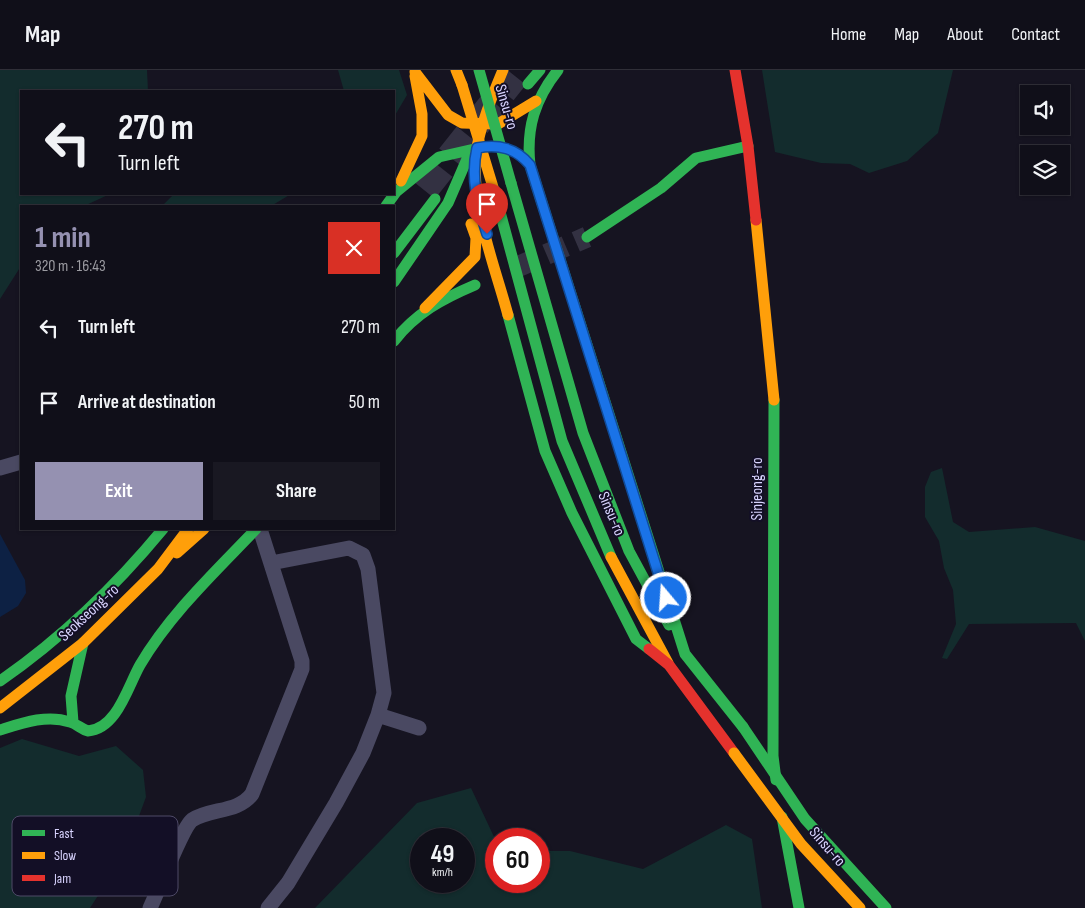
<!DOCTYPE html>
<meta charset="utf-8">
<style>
:root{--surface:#100f19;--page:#191822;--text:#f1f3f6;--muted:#9c9ca2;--line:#302f38;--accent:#9591b1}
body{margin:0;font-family:"Sofia Sans Condensed",sans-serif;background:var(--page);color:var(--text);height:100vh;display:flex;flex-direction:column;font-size:19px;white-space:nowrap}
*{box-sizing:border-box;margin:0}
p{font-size:16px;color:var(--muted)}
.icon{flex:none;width:28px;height:28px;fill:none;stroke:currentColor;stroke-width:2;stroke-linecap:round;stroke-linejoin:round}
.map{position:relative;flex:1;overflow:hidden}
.details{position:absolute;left:20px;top:135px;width:375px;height:325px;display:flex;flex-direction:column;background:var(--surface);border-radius:0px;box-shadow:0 1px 4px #0004,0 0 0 1px var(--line)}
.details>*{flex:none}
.guide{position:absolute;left:20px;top:20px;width:375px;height:105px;border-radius:0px;box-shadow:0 1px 4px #0004,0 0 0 1px var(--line);background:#100f19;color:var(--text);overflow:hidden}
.tools{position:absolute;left:1020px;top:15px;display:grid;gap:10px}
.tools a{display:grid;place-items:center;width:50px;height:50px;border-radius:0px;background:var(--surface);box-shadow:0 1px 4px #0004,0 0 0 1px var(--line);font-size:25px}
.speed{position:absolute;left:410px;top:758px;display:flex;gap:10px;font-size:25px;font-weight:700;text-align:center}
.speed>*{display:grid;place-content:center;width:65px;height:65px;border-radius:50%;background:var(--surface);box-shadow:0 1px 4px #0004,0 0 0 1px var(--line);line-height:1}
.speed small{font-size:12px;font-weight:400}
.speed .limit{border:8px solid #d22;background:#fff;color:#111}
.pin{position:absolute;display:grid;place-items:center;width:42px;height:42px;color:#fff;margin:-51px -21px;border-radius:50% 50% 50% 0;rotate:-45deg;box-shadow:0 0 5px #0007}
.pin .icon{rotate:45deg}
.me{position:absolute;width:55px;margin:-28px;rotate:342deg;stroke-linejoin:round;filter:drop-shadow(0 0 4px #0008)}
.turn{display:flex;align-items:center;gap:18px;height:105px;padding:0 15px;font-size:22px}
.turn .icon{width:65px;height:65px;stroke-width:2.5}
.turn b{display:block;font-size:35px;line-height:42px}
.round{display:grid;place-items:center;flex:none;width:52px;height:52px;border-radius:0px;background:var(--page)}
.head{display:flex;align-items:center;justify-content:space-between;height:85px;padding:0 15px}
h1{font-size:30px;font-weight:700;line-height:38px;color:var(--accent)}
.cta{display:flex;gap:10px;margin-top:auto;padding:10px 15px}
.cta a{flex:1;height:58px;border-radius:0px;background:var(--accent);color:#fff;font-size:20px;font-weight:700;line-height:58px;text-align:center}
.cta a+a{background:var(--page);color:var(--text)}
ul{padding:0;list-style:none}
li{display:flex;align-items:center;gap:15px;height:75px;padding:0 15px}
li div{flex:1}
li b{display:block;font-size:19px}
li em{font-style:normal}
header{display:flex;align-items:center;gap:30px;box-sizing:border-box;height:70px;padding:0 25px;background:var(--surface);border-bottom:1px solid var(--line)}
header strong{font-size:24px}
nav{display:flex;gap:28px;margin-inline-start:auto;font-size:18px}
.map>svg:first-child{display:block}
.green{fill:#132c2d;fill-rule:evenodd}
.water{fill:#0d2144}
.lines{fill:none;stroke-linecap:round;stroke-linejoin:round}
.secondary-tunnel{stroke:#333142;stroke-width:21;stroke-dasharray:21 11;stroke-linecap:butt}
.highway-tunnel{stroke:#333142;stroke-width:28;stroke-dasharray:28 14;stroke-linecap:butt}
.street{stroke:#4a4962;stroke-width:15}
.fast{stroke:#30b455;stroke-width:11}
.slow{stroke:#ff9f0a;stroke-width:11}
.jam{stroke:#e5322d;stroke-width:11}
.fast-bridge{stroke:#30b455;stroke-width:11}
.slow-bridge{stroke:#ff9f0a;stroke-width:11}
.route-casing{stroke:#114b97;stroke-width:12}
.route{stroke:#1a73e8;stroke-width:9}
.labels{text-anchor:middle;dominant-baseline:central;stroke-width:4;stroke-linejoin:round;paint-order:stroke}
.street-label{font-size:16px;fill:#d9d4ff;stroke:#130f26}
.key{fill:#130f26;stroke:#4e4a67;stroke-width:1}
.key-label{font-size:14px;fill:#d9d4ff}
</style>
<header>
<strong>Map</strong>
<nav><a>Home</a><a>Map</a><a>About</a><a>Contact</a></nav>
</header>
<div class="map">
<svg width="1085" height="838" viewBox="0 0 1085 838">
<rect width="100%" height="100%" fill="#161421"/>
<path class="green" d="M 0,0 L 147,0 L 148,21 L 21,21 L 21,124 L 110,124 L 84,136 L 21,136 L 21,196 L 0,229 Z
M 338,0 L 399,0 L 407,25 L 394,47 L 394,21 L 344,21 Z
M 762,0 L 953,0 L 938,63 L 907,91 L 869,103 L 850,94 L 821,93 L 775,82 Z
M 174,124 L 291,124 L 271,136 L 162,136 Z
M 942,398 L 953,452 L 969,462 L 1035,457 L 1085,471 L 1085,571 L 1076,553 L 969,554 L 947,589 L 942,588 L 956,554 L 953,520 L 944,498 L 939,471 L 925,447 L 925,417 L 931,402 Z
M 22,669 L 79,686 L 116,676 L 143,700 L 146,727 L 125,784 L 90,838 L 0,838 L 0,678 Z
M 471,718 L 496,771 L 496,811 L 539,811 L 539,781 L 570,781 L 643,799 L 726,755 L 752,769 L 762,838 L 315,838 L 417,733 ZM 421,769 L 464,769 L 464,811 L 421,811 Z"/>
<path class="water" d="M 0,464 L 25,510 L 26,523 L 18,536 L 0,547 Z"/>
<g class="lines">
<path class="secondary-tunnel" d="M 517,197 L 587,167"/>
<path class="highway-tunnel" d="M 424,120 L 515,6"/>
<path class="street" d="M 0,398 L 21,392
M 378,645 L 419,658
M 150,838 C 158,822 182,758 192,750 C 210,738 238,743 252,724 L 302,599 L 302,591 L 260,459
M 268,838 L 288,813 L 336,733 L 363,683 L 378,645 L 384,623 L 368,499 L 363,485 L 349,478 L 271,493"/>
<path class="fast" d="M 558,0 C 535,29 526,58 530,95 L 685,584 L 743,657
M 528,14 L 540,0
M 511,113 L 583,363 L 629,481 L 669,555
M 496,127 L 562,371 L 611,487
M 386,136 L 396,122 L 439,87 L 483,77
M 587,167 L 661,118 L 696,88 L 748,76
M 394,183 L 435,129
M 394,212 L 448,133 L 470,82
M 508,245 L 545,381 L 572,443 L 636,569 L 649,579
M 394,271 C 416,243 442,229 475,215
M 774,330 L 773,686 L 776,710
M 0,611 C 62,568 115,517 163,459
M 73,652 L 71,626 L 83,573
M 0,660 C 22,653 47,644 70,652 C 77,654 81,659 88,661 C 117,659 128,616 140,595 C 170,544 215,502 256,459
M 782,747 L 799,838"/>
<path class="slow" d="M 456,0 L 462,15
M 503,0 C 493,24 479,58 476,84 C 471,138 494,193 508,245
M 415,2 L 448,45 L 462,53 L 498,54 L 536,31
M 401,111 L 422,66 L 422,44 L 415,6
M 756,150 L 774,330
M 425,238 L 475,187 L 476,168 L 471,154
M 177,483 L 204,459
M 611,487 L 668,593
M 0,638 L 83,573 L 158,499 L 188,459"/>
<path class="jam" d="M 735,0 L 748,76 L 756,150
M 649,579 L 669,595 L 734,683"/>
<path class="fast-bridge" d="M 479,0 L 511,113
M 743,657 L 805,749 L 886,838"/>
<path class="slow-bridge" d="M 462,15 L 496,127
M 734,683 L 801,774 L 860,838"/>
</g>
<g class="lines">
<g class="route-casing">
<path id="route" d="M 487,164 C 478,136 470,108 477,78 C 499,74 516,78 530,95 L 666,528"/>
</g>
<use href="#route" class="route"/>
</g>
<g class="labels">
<g class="street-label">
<text transform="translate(506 37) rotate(74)">Sinsu-ro</text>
<text transform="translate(757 419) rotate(-90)">Sinjeong-ro</text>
<text transform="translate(611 444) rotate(67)">Sinsu-ro</text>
<text transform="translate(89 543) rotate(-43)">Seokseong-ro</text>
<text transform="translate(827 777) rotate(49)">Sinsu-ro</text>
</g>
</g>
<rect x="12" y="746" width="166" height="80" rx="8" class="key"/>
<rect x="22" y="760" width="23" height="6" fill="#30b455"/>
<rect x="22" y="782" width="23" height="7" fill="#ff9f0a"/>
<rect x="22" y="805" width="23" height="6" fill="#e5322d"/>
<g class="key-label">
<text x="54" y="768">Fast</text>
<text x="54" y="790">Slow</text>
<text x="54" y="813">Jam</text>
</g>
</svg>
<div class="tools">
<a><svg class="icon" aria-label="sound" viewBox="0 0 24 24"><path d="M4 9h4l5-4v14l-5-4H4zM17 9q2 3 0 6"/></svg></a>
<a><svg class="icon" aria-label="layers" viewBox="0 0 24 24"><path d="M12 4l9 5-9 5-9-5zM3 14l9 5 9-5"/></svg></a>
</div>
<div class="speed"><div>49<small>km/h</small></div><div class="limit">60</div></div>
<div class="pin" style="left:487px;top:164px;background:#d93025"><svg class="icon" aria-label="arrive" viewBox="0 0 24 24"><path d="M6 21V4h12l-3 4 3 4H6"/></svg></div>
<svg class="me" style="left:666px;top:528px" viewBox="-20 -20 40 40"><circle r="17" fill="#1a73e8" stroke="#fff" stroke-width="3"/><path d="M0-11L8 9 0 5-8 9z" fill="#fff"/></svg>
<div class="guide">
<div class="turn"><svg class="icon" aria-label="left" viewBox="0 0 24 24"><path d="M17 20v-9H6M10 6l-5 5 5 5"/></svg><div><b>270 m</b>Turn left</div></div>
</div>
<section class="details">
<div class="head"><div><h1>1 min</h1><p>320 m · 16:43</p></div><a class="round" style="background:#d93025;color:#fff"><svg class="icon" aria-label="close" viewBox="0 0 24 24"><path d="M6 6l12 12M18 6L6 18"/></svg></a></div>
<ul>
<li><svg class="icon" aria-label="left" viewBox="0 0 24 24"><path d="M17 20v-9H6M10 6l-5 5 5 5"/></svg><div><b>Turn left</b></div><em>270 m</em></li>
<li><svg class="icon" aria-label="arrive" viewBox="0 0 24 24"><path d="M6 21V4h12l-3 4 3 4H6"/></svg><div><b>Arrive at destination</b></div><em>50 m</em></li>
</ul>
<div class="cta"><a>Exit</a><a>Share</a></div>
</section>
</div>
